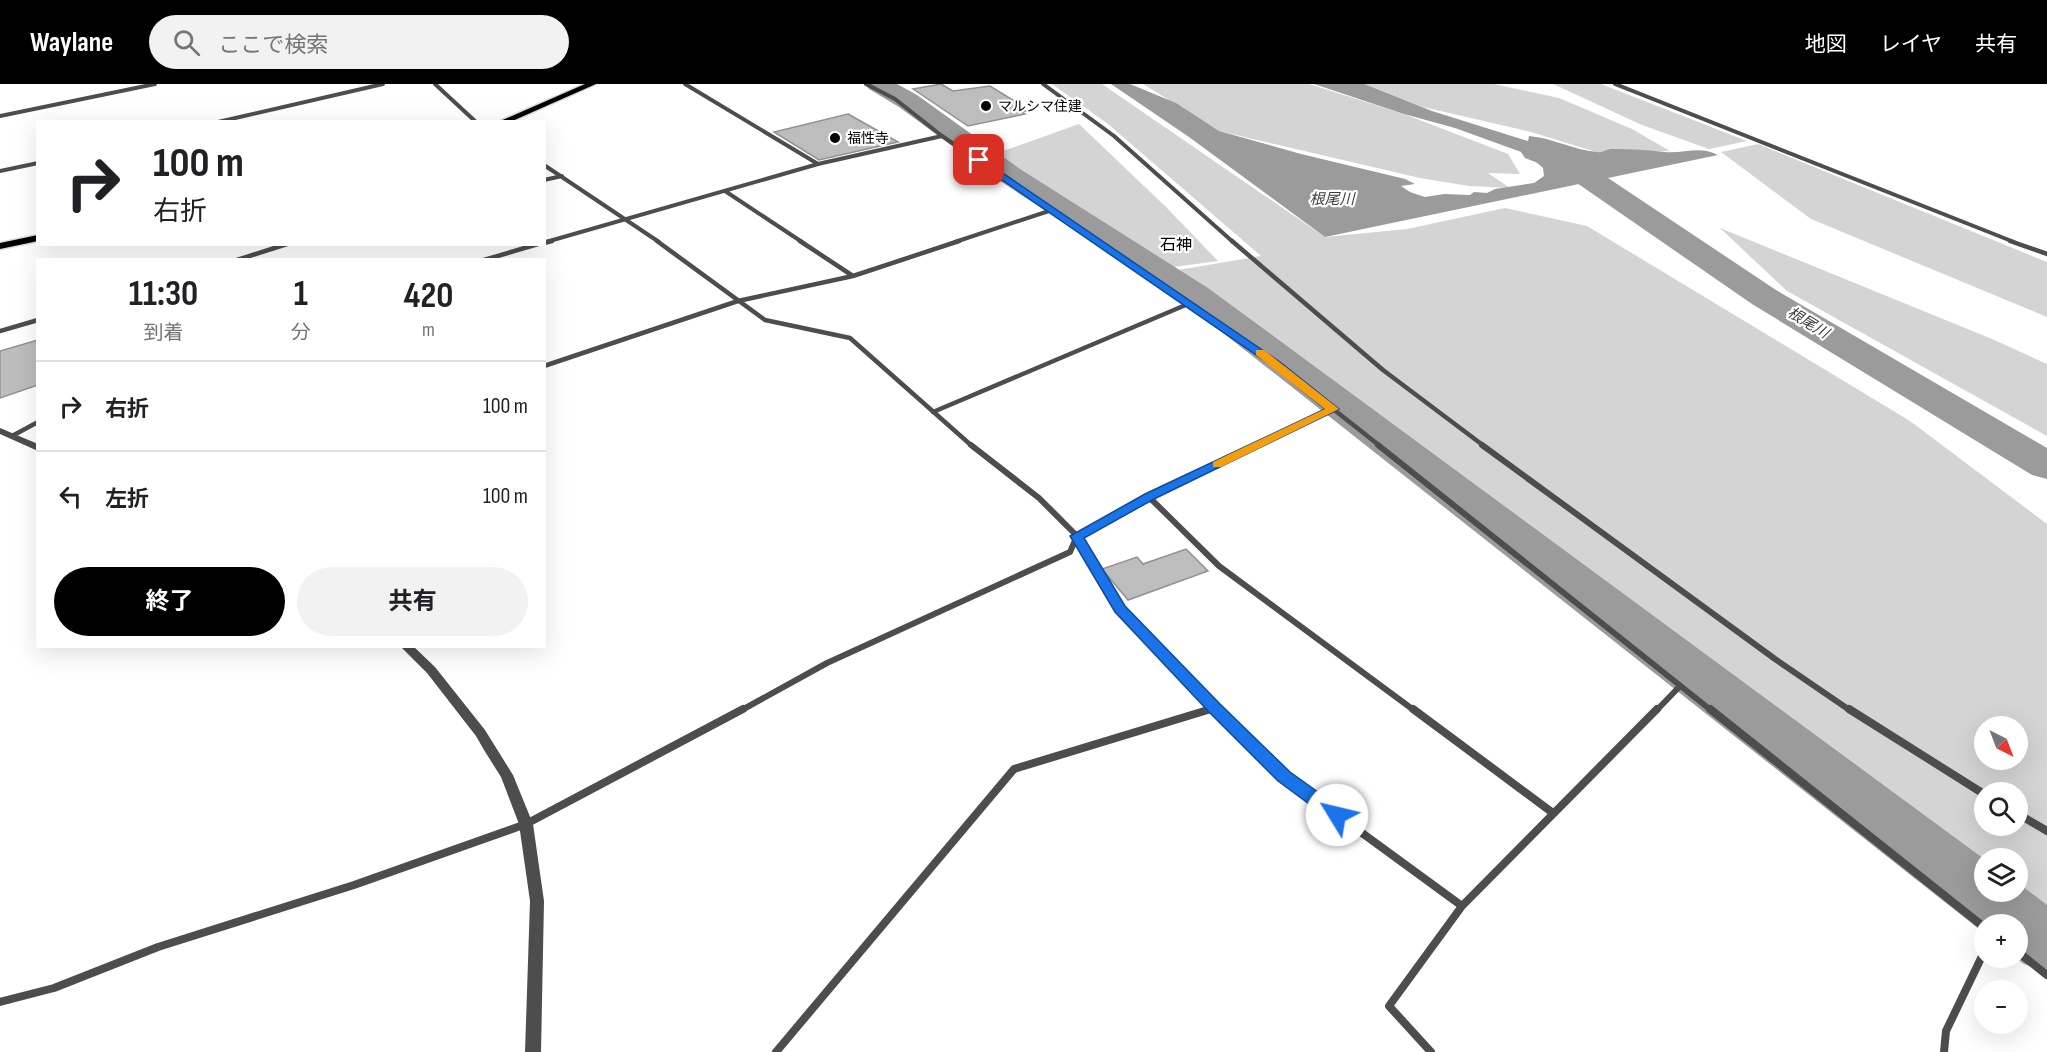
<!DOCTYPE html>
<html lang="ja">
<meta charset="utf-8">
<style>
:root{--surface:#fff;--page:#f2f2f2;--text:#202124;--muted:#757577;--line:#e0e0e0;--accent:#000}
body{margin:0;font-family:"Sofia Sans Condensed","Noto Sans JP",sans-serif;background:var(--page);color:var(--text);height:100vh;display:flex;flex-direction:column;font-size:22px;white-space:nowrap}
*{box-sizing:border-box;margin:0}
p{font-size:20px;color:var(--muted)}
.icon{flex:none;width:33px;height:33px;fill:none;stroke:currentColor;stroke-width:2;stroke-linecap:round;stroke-linejoin:round}
.map{position:relative;flex:1;overflow:hidden}
.drawer{position:absolute;left:36px;top:174px;width:510px;height:390px;display:flex;flex-direction:column;background:var(--surface);border-radius:0px;box-shadow:0 6px 24px #0002}
.drawer>*{flex:none}
.hud{position:absolute;left:36px;top:36px;width:510px;height:126px;border-radius:0px;box-shadow:0 6px 24px #0002;background:#fff;color:var(--text);overflow:hidden}
.needle{width:39px;rotate:138deg}
.buttons{position:absolute;left:1974px;top:632px;display:grid;gap:12px}
.buttons a{display:grid;place-items:center;width:54px;height:54px;border-radius:50%;background:var(--surface);box-shadow:0 6px 24px #0002;font-size:30px}
.pin{position:absolute;display:grid;place-items:center;width:51px;height:51px;color:#fff;margin:-26px;border-radius:12px;box-shadow:0 3px 9px #0006}
.me{position:absolute;width:66px;margin:-33px;rotate:306deg;stroke-linejoin:round;filter:drop-shadow(0 0 4px #0008)}
.turn{display:flex;align-items:center;gap:21px;height:126px;padding:0 18px;font-size:27px}
.turn .icon{width:78px;height:78px;stroke-width:2.5}
.turn b{display:block;font-size:42px;line-height:51px}
.eta{display:flex;justify-content:space-evenly;align-items:center;height:102px;text-align:center}
.eta b{font-size:36px;font-weight:700;line-height:42px}
.action{display:flex;gap:12px;margin-top:auto;padding:12px 18px}
.action a{flex:1;height:69px;border-radius:36px;background:var(--accent);color:#fff;font-size:24px;font-weight:700;line-height:69px;text-align:center}
.action a+a{background:var(--page);color:var(--text)}
ul{padding:0;list-style:none}
li{display:flex;align-items:center;gap:18px;height:90px;padding:0 18px;border-top:2px solid var(--line)}
li div{flex:1}
li b{display:block;font-size:22px}
li em{font-style:normal}
header{display:flex;align-items:center;gap:36px;box-sizing:border-box;height:84px;padding:0 30px;background:var(--accent);color:#fff}
header strong{font-size:28px}
nav{display:flex;gap:33px;margin-inline-start:auto;font-size:21px}
.search{width:420px;height:54px;background:var(--page);display:flex;align-items:center;gap:15px;box-sizing:border-box;padding:0 21px;border-radius:33px;color:var(--muted);font-size:22px}
.map>svg:first-child{display:block}
.green{fill:#d4d4d4;fill-rule:evenodd}
.water{fill:#9b9b9b}
.lines{fill:none;stroke-linecap:round;stroke-linejoin:round}
.river{fill:#9b9b9b;fill-rule:evenodd}
.building{fill:#bdbdbd;stroke:#919191;stroke-width:1.5}
.primary-casing{stroke:#dbdbdb;stroke-width:3}
.minor-far3{stroke:#4d4d4d;stroke-width:4}
.minor-far2{stroke:#4d4d4d;stroke-width:4.5}
.minor-far1{stroke:#4d4d4d;stroke-width:6}
.minor{stroke:#4d4d4d;stroke-width:8}
.tertiary{fill:#4d4d4d;fill-rule:evenodd}
.primary{fill:#000;fill-rule:evenodd}
.route{fill:#1a73e8;stroke:#114b97;stroke-width:1.5}
.slow{fill:#f59e0b}
.poi-dot{fill:#000;stroke:#fff;stroke-width:2}
.labels{text-anchor:middle;dominant-baseline:central;stroke-width:4.5;stroke-linejoin:round;paint-order:stroke}
.far-poi-label{font-size:14px;fill:#000;stroke:#fff;text-anchor:start}
.far-water-label{font-size:15px;font-style:italic;fill:#3c3c3c;stroke:#fff}
.far-quarter-label{font-size:16px;fill:#000;stroke:#fff}
</style>
<header>
<strong>Waylane</strong>
<div class="search"><svg class="icon" aria-label="search" viewBox="0 0 24 24"><circle cx="10" cy="10" r="6"/><path d="M15 15l6 6"/></svg>ここで検索</div>
<nav><a>地図</a><a>レイヤ</a><a>共有</a></nav>
</header>
<div class="map">
<svg width="2047" height="968" viewBox="0 0 2047 968">
<rect width="100%" height="100%" fill="#fff"/>
<path class="green" d="M 1052,0 L 1102,0 L 1325,153 L 1407,145 L 1505,124 L 1587,142 L 1910,337 L 2047,440 L 2047,846 L 1993,807 L 2018,807 L 2018,774 L 1984,774 L 1984,801 L 1698,591 L 1381,341 L 1172,187 L 1261,172 L 1108,40 ZM 1984,642 L 2018,642 L 2018,675 L 1984,675 ZM 1984,708 L 2018,708 L 2018,741 L 1984,741 Z
M 1143,0 L 1309,0 L 1404,30 L 1508,70 L 1520,90 L 1488,89 L 1510,104 L 1469,102 L 1420,94 L 1219,47 Z
M 1359,0 L 1494,0 L 1559,14 L 1632,45 L 1670,67 L 1596,68 L 1531,48 L 1423,23 Z
M 1553,0 L 1601,0 L 1747,57 L 1709,65 L 1642,41 Z
M 1079,40 L 1166,123 L 1218,177 L 1159,185 L 989,72 Z
M 1758,60 L 2047,178 L 2047,233 L 1811,135 L 1721,68 Z
M 1720,144 L 1992,255 L 2047,280 L 2047,352 L 1787,207 Z"/>
<path class="water" d="M 1111,0 L 1130,0 L 1176,19 L 1219,47 L 1301,70 L 1405,95 L 1415,100 L 1401,102 L 1410,108 L 1425,113 L 1444,110 L 1470,111 L 1474,108 L 1487,109 L 1495,105 L 1534,99 L 1544,92 L 1543,84 L 1527,70 L 1455,44 L 1404,30 L 1314,0 L 1364,0 L 1432,27 L 1528,57 L 1529,52 C 1553,54 1573,66 1597,68 C 1604,69 1608,64 1614,65 C 1631,65 1648,66 1665,68 C 1684,70 1699,61 1718,71 L 1325,153 L 1189,53 Z"/>
<g class="lines">
<path class="river" d="M 865,0 L 897,0 L 917,11 L 1020,85 L 1208,204 L 1984,775 L 1984,807 L 2018,807 L 2018,799 L 2047,821 L 2047,888 L 2024,880 L 2015,873 L 2018,873 L 2018,840 L 1984,840 L 1984,849 L 1184,218 L 1000,97 L 899,23 L 869,5 Z
M 1535,59 L 1581,76 L 1776,206 L 2047,364 L 2047,395 L 2032,391 L 1752,220 L 1561,88 L 1525,74 L 1521,68 L 1525,62 Z"/>
</g>
<path class="building" d="M 941,0 L 953,7 L 990,2 L 1029,26 L 1022,28 L 1025,30 L 968,42 L 913,5 Z
M 848,30 L 898,58 L 819,76 L 774,48 Z
M 38,256 L 38,301 L 0,314 L 0,267 Z
M 1186,465 L 1208,487 L 1128,516 L 1102,485 L 1137,473 L 1143,480 Z"/>
<g class="lines">
<g class="primary-casing">
<path id="primary" d="M 585,0 L 596,0 L 510,38 L 498,38 Z
M 38,151 L 38,157 L 0,165 L 0,159 Z"/>
</g>
<path class="minor-far3" d="M 435,0 L 476,38
M 685,0 L 818,80
M 866,0 L 895,15 L 942,52 L 1098,158
M 1043,0 L 1114,52 L 1233,158
M 1615,0 L 2014,158
M 0,32 L 155,0
M 218,38 L 383,0
M 544,81 L 659,158
M 0,87 L 38,79
M 544,96 L 562,92
M 725,107 L 802,158
M 546,158 L 818,80 L 942,52
M 955,158 L 1052,126"/>
<path class="minor-far2" d="M 657,157 L 765,236 L 850,254 L 972,362
M 800,157 L 853,192
M 1096,157 L 1276,280 L 1380,362
M 1232,157 L 1383,286 L 1484,362
M 2010,157 L 2047,170
M 544,159 L 552,157
M 237,176 L 287,160
M 484,176 L 538,160
M 0,247 L 38,236
M 544,282 L 738,217 L 853,192 L 959,157
M 933,328 L 1188,220
M 12,352 L 38,338
M 1255,362 L 1333,325"/>
<path class="minor-far1" d="M 971,361 L 1039,414 L 1077,452 L 1120,525 L 1215,624
M 1378,361 L 1712,627
M 1482,361 L 1775,575 L 1851,627
M 1149,413 L 1219,482 L 1415,627
M 740,627 L 827,579 L 1070,468 L 1077,452 L 1149,413 L 1258,361
M 1206,627 L 1215,624 L 1218,627
M 1656,627 L 1680,602"/>
<path class="minor" d="M 1216,625 L 1284,692 L 1462,822
M 1413,625 L 1553,729
M 1710,625 L 1984,843
M 1849,625 L 1984,710
M 2018,730 L 2047,747
M 2018,868 L 2047,891
M 0,918 L 54,904 L 158,863 L 354,801 L 526,740 L 743,625
M 776,968 L 1014,685 L 1211,625
M 1431,968 L 1389,922 L 1462,822 L 1657,625
M 1944,968 L 1946,947 L 1984,868"/>
<path class="tertiary" d="M 0,344 L 38,360 L 38,367 L 0,350 Z
M 400,562 L 413,562 L 435,583 L 485,646 L 513,691 L 533,740 L 544,817 L 541,968 L 525,968 L 530,817 L 519,740 L 501,693 L 484,666 L 476,652 L 427,589 Z"/>
<use href="#primary" class="primary"/>
</g>
<path class="route" d="M 976,75 L 982,75 L 1280,278 L 1339,325 L 1154,415 L 1084,454 L 1125,522 L 1220,620 L 1290,688 L 1343,726 L 1346,731 L 1343,736 L 1337,738 L 1331,736 L 1278,697 L 1209,628 L 1115,528 L 1070,452 L 1145,410 L 1325,325 L 1272,282 L 976,78 Z"/>
<path class="slow" d="M 1256,266 L 1264,266 L 1339,325 L 1221,383 L 1213,383 L 1213,378 L 1325,325 L 1256,271 Z"/>
<g class="poi-dot">
<circle cx="986" cy="22" r="6"/>
<circle cx="835" cy="54" r="6"/>
</g>
<g class="labels">
<g class="far-poi-label">
<text x="998" y="22">マルシマ住建</text>
<text x="847" y="54">福性寺</text>
</g>
<g class="far-water-label">
<text x="1332" y="115">根尾川</text>
<text transform="translate(1808 239) rotate(31)">根尾川</text>
</g>
<g class="far-quarter-label">
<text x="1176" y="161">石神</text>
</g>
</g>
</svg>
<div class="buttons">
<a><svg class="needle" viewBox="-14 -14 28 28"><path d="M0-13l5 13h-10z" fill="#e53935"/><path d="M0 13l5-13h-10z" fill="#757577"/></svg></a>
<a><svg class="icon" aria-label="search" viewBox="0 0 24 24"><circle cx="10" cy="10" r="6"/><path d="M15 15l6 6"/></svg></a>
<a><svg class="icon" aria-label="layers" viewBox="0 0 24 24"><path d="M12 4l9 5-9 5-9-5zM3 14l9 5 9-5"/></svg></a>
<a>+</a>
<a>−</a>
</div>
<div class="pin" style="left:979px;top:76px;background:#d93025"><svg class="icon" aria-label="arrive" viewBox="0 0 24 24"><path d="M6 21V4h12l-3 4 3 4H6"/></svg></div>
<svg class="me" style="left:1337px;top:731px" viewBox="-20 -20 40 40"><circle r="19" fill="#fff"/><path d="M0-13L10 11 0 6-10 11z" fill="#1a73e8"/></svg>
<div class="hud">
<div class="turn"><svg class="icon" aria-label="right" viewBox="0 0 24 24"><path d="M7 20v-9h11M14 6l5 5-5 5"/></svg><div><b>100 m</b>右折</div></div>
</div>
<section class="drawer">
<div class="eta">
<div><b>11:30</b><p>到着</p></div>
<div><b>1</b><p>分</p></div>
<div><b>420</b><p>m</p></div>
</div>
<ul>
<li><svg class="icon" aria-label="right" viewBox="0 0 24 24"><path d="M7 20v-9h11M14 6l5 5-5 5"/></svg><div><b>右折</b></div><em>100 m</em></li>
<li><svg class="icon" aria-label="left" viewBox="0 0 24 24"><path d="M17 20v-9H6M10 6l-5 5 5 5"/></svg><div><b>左折</b></div><em>100 m</em></li>
</ul>
<div class="action"><a>終了</a><a>共有</a></div>
</section>
</div>
